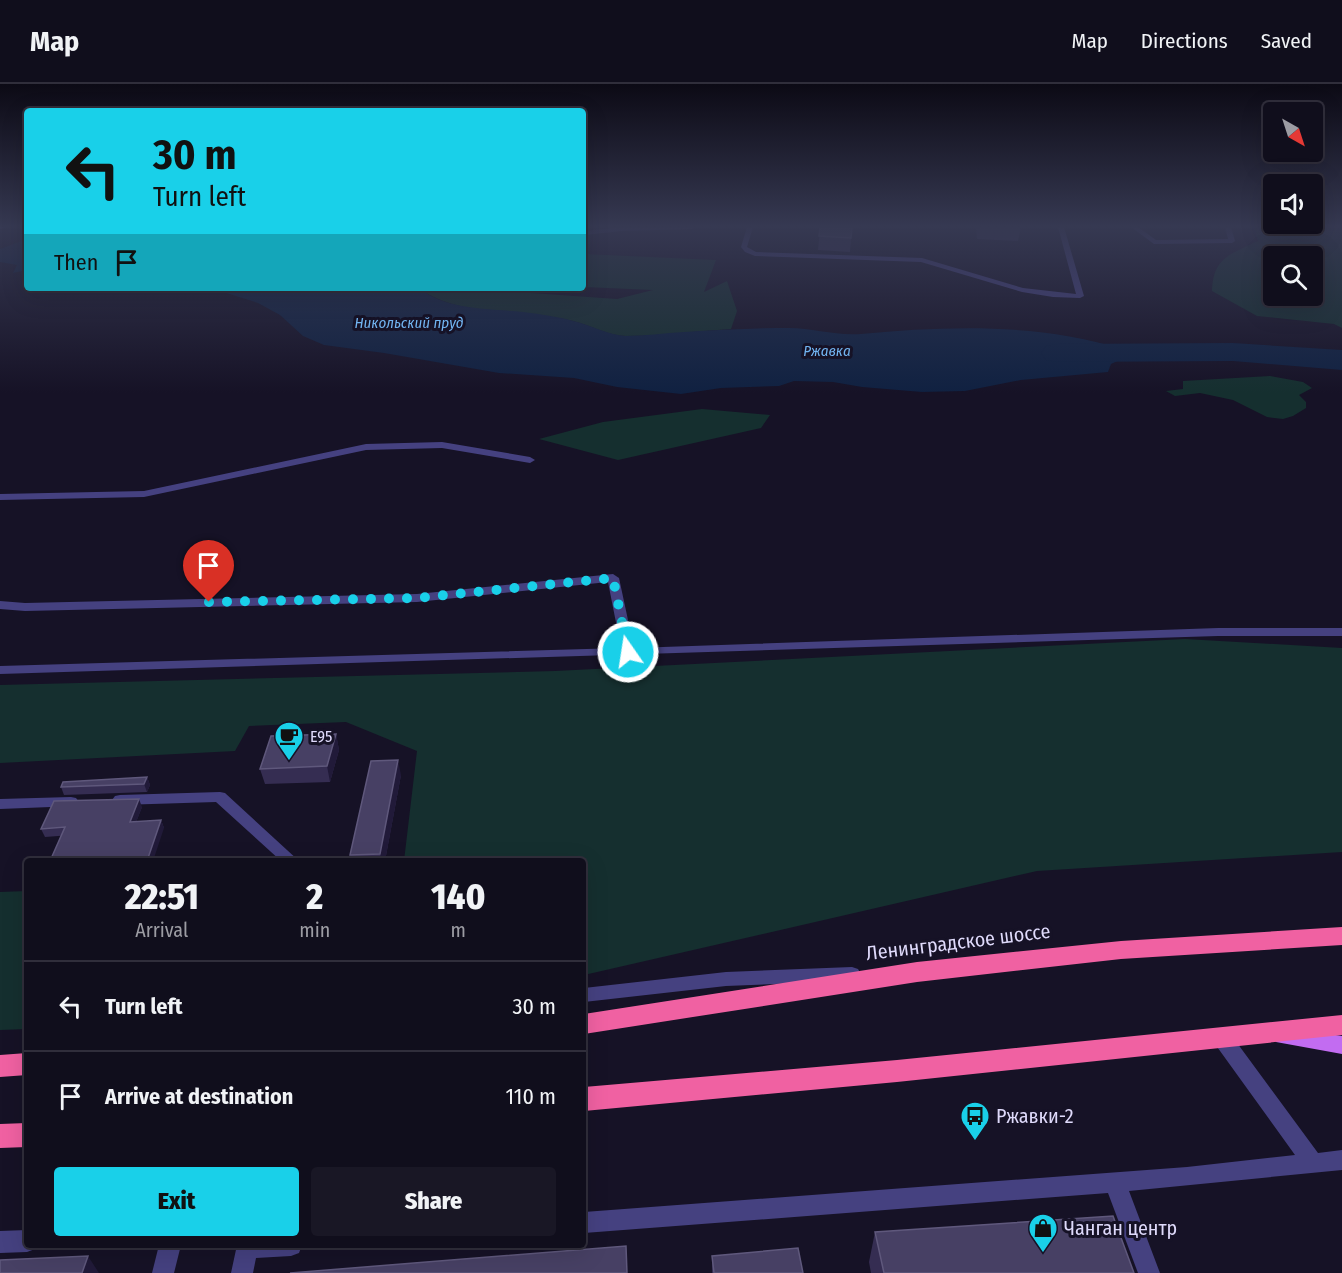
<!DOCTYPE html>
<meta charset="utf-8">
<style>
:root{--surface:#100e1c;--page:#191725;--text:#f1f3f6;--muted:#9c9ca3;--line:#302e3b;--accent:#19d0e9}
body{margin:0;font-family:"Fira Sans Condensed",sans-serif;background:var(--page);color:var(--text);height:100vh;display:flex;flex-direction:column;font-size:22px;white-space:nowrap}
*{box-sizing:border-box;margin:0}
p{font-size:20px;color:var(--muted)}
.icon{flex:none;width:33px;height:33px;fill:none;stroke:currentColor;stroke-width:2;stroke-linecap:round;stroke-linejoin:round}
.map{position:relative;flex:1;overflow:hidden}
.panel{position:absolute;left:24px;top:774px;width:562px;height:390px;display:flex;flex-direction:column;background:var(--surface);border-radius:6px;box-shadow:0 6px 24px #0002,0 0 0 2px var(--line)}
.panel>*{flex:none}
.top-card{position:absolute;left:24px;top:24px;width:562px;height:183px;border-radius:6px;box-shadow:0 6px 24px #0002,0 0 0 2px var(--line);background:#19d0e9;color:#111;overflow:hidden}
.needle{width:39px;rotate:141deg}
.fabs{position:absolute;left:1263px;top:18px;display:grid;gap:12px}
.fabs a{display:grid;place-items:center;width:60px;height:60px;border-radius:6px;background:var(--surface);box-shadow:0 6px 24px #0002,0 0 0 2px var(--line);font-size:30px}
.pin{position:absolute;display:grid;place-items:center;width:51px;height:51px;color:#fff;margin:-62px -26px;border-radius:50% 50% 50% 0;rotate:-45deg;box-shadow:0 0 6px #0007}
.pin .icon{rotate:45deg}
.me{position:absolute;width:66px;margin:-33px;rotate:347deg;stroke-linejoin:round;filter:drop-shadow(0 0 4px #0008)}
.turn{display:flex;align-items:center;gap:21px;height:126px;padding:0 30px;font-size:27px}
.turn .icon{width:78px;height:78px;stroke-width:2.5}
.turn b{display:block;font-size:42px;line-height:51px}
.then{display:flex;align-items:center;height:57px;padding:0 30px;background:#0003;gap:12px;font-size:22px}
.eta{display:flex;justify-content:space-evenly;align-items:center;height:102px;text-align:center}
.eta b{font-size:36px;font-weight:800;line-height:42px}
.button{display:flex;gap:12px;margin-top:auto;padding:12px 30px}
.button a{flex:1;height:69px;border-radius:6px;background:var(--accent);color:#111;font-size:24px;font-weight:800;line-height:69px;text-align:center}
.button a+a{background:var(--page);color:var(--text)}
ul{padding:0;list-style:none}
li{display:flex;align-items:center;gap:18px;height:90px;padding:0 30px;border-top:2px solid var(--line)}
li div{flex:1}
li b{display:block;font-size:22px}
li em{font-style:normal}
header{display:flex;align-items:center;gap:36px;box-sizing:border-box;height:84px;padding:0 30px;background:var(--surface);border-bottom:2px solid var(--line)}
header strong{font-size:28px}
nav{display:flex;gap:33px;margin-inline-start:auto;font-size:21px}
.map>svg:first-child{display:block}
.green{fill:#152f2f;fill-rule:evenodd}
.water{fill:#102141}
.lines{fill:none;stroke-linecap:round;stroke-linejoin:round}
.river{fill:#102141;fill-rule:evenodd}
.lane{fill:#454180;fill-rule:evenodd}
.secondary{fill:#807af2;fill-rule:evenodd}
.primary{fill:#c26cf1;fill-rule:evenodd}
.highway{fill:#f061a2;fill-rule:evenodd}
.wall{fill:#352d52}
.shaded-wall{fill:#211a39}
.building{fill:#474064;stroke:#5f587c;stroke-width:1.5}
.route{stroke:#19d0e9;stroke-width:10;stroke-dasharray:0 18}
.labels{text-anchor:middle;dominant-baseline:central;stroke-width:6;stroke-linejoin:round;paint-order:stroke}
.far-water-label{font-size:15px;font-style:italic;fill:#72b4f1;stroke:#161226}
.poi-label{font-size:16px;fill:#dfdafb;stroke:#161226;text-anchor:start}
.near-street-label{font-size:20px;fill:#dfdafb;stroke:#161226}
.near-poi-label{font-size:20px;fill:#dfdafb;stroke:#161226;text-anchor:start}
</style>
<header>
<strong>Map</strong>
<nav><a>Map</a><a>Directions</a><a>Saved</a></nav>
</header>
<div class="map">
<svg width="1342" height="1189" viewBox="0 0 1342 1189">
<rect width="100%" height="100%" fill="#161226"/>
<path class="green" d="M 1254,143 L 1342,143 L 1342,244 L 1334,240 L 1257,232 L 1212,207 C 1213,173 1231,170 1258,157 ZM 1312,172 L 1312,212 L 1274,212 L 1274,172 Z
M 584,170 L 716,176 L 704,208 L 727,197 L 737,227 L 731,245 C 696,247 661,252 626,252 C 609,252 590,241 573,237 C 527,226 456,233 419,204 L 502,204 L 517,208 L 617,215 L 653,206 L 584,203 Z
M 1270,292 L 1303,298 L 1312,304 L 1299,311 L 1306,318 L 1306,324 L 1293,332 L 1283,335 L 1267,333 L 1233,316 L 1200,309 L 1175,312 L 1166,307 L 1183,305 L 1183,297 Z
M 702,325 L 770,331 L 761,344 L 618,376 L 539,355 L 603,338 Z
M 1185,555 L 1342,564 L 1342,768 L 1037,787 L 584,891 L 584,777 L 404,777 L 417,667 L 346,638 L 249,642 L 235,667 L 0,679 L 0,601 L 555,587 Z
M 27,807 L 27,945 L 0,946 L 0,808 Z"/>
<path class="water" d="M 27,155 L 27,186 L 13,189 L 17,181 L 0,178 L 0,165 Z
M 185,204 L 419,204 C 448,227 488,224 523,228 C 541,230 560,233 577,238 C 592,242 610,251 625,252 C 644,252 665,249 684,248 C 719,246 754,244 789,244 C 813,244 836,252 861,250 C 948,242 1038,239 1122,265 L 1126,273 L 1111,280 L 1108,288 L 1021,296 L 965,307 L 922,308 L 862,303 L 833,298 L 794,297 L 779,302 L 721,304 L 681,310 L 617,303 L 574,294 L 499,289 L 384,269 L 324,261 L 303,252 L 280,231 L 258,219 L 223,208 L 203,208 Z"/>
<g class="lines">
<path class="river" d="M 1233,259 L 1342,266 L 1342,286 L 1233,277 L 1057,278 L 1046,276 L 1041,269 L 1046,262 L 1057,260 Z"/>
<path class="lane" d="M 622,143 L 695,143 L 692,145 L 622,147 L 584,151 L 584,147 Z
M 747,143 L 753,143 L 747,163 L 756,168 L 922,174 L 1023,204 L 1076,210 L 1058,143 L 1064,143 L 1084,212 L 1080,214 L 1053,213 L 1022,208 L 921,178 L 755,172 L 745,168 L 741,163 Z
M 1131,143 L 1138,143 L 1156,156 L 1228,155 L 1225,143 L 1231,143 L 1235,157 L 1232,159 L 1154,160 Z
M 442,358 L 530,373 L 535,376 L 530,379 L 442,364 L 366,366 L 144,413 L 0,416 L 0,410 L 144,407 L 366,360 Z
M 613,490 L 619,494 L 634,564 L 1218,544 L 1342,544 L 1342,552 L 1218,552 L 0,590 L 0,582 L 621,564 L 608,498 L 417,518 L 25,527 L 0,525 L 0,517 L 25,519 L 417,510 Z
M 220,708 L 225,709 L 299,777 L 281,777 L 216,718 L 120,721 L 115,720 L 112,716 L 115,712 L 120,711 Z
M 71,713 L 76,714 L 79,718 L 76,722 L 0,725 L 0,715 Z
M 852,883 L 858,885 L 861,890 L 858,895 L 852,897 L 726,902 L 584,918 L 584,904 L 726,888 Z
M 1222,946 L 1229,948 L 1318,1069 L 1342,1066 L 1342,1086 L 1129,1107 L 1160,1189 L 1138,1189 L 1108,1109 L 584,1149 L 584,1128 L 1187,1083 L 1295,1071 L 1215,960 L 1213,954 L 1215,948 Z
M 27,1146 L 27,1161 L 36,1161 L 35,1165 L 27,1168 L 0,1169 L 0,1147 Z
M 159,1161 L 181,1161 L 174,1189 L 152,1189 Z
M 237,1161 L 302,1161 L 299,1169 L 291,1172 L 256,1174 L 253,1189 L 231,1189 Z"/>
<path class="secondary" d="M 0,143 L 6,143 L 0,145 Z"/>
<path class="primary" d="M 1283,943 L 1342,952 L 1342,970 L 1276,958 L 1272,952 L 1276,946 Z"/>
<path class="highway" d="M 1342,843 L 1342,861 L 1121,875 L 917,898 L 584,950 L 584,930 L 917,878 L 1121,857 Z
M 1342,931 L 1342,951 L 897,998 L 584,1027 L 584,1003 L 897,976 Z
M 27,969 L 27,991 L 0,993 L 0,971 Z
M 27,1039 L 27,1063 L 0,1064 L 0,1040 Z"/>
</g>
<path class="wall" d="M 820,143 L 852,143 L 850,168 L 818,166 Z
M 976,143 L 1021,143 L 1018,157 L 977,155 Z
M 336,650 L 339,666 L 330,698 L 265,700 L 260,685 Z
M 401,691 L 385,777 L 351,777 L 350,771 Z
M 147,693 L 150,701 L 147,708 L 64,711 L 61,703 Z
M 142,723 L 136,738 L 161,736 L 164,744 L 45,753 L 41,745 Z
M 875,1148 L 1134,1189 L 871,1189 L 869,1178 Z
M 712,1172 L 803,1189 L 712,1189 Z"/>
<path class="shaded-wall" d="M 336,650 L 339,666 L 330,698 L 327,682 Z
M 398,676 L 401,691 L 385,777 L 382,777 L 380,770 Z
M 147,693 L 150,701 L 147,708 L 144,700 Z
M 139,715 L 142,723 L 133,746 L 130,738 Z
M 161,736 L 164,744 L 153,777 L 147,777 Z
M 88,1172 L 99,1189 L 82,1189 Z"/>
<path class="building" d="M 820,143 L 852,143 L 851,154 L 819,152 Z
M 336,650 L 327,682 L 260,685 L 271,652 Z
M 398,676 L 380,770 L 350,771 L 371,677 Z
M 147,693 L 144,700 L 61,703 L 63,698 Z
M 139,715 L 130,738 L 161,736 L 147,777 L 50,777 L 65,743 L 41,745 L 54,717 Z
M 1113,1132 L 1134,1189 L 884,1189 L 875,1148 Z
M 626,1162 L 627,1189 L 290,1189 Z
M 798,1164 L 803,1189 L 714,1189 L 712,1172 Z
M 88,1172 L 82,1189 L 0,1189 L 0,1176 Z"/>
<linearGradient id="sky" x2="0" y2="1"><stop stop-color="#0c0a15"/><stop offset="0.46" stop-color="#363952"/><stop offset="1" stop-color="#363952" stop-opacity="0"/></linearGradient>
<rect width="1342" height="309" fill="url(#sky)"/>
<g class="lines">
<path class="route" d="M 209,518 L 417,514 L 613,494 L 628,568"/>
</g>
<defs>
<g id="cafe-pin" transform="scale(1.5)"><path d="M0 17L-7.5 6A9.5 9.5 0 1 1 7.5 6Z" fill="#19d0e9" stroke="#161226"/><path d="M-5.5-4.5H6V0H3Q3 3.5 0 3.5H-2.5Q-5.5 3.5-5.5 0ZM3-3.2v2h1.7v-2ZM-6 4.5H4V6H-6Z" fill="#111"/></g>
<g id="bus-pin" transform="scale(1.5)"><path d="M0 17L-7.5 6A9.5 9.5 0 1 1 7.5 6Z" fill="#19d0e9" stroke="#161226"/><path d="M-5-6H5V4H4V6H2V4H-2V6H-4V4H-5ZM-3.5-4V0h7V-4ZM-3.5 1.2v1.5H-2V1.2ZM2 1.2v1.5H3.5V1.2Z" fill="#111"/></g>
<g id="shop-pin" transform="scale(1.5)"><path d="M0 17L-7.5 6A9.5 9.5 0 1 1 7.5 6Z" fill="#19d0e9" stroke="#161226"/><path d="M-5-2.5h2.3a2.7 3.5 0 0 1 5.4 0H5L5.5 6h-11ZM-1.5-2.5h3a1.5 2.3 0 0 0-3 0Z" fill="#111"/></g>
</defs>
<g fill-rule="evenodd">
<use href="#cafe-pin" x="289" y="652"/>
<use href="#bus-pin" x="975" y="1032"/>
<use href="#shop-pin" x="1043" y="1144"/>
</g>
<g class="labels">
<g class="far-water-label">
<text x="409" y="239">Никольский пруд</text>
<text x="827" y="267">Ржавка</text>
</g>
<g class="poi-label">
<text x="310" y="652">E95</text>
</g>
<g class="near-street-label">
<text transform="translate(958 858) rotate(-7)">Ленинградское шоссе</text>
</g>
<g class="near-poi-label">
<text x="996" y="1032">Ржавки-2</text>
<text x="1064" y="1144">Чанган центр</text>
</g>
</g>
</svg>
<div class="fabs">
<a><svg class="needle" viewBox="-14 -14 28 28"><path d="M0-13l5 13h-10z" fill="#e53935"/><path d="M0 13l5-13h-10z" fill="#9c9ca3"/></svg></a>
<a><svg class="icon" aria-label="sound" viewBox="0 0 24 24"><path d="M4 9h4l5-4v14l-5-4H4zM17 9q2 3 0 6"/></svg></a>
<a><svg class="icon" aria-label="search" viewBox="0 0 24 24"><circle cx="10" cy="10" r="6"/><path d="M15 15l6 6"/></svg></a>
</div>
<div class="pin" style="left:209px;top:518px;background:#d93025"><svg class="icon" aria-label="arrive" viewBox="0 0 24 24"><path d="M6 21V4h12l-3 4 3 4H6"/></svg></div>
<svg class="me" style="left:628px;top:568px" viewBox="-20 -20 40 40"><circle r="17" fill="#19d0e9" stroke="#fff" stroke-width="3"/><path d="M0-11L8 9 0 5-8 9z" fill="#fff"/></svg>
<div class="top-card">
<div class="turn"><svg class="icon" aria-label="left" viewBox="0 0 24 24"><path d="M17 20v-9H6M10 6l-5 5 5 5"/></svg><div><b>30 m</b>Turn left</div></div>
<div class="then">Then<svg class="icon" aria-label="arrive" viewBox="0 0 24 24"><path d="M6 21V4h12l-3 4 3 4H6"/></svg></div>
</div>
<section class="panel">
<div class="eta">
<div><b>22:51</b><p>Arrival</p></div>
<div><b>2</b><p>min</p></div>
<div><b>140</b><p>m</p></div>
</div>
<ul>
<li><svg class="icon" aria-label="left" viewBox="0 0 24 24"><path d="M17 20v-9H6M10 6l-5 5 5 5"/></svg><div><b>Turn left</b></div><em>30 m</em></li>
<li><svg class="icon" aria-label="arrive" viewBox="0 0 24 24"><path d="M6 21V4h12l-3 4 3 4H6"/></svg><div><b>Arrive at destination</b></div><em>110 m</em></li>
</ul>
<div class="button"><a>Exit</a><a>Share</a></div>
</section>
</div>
